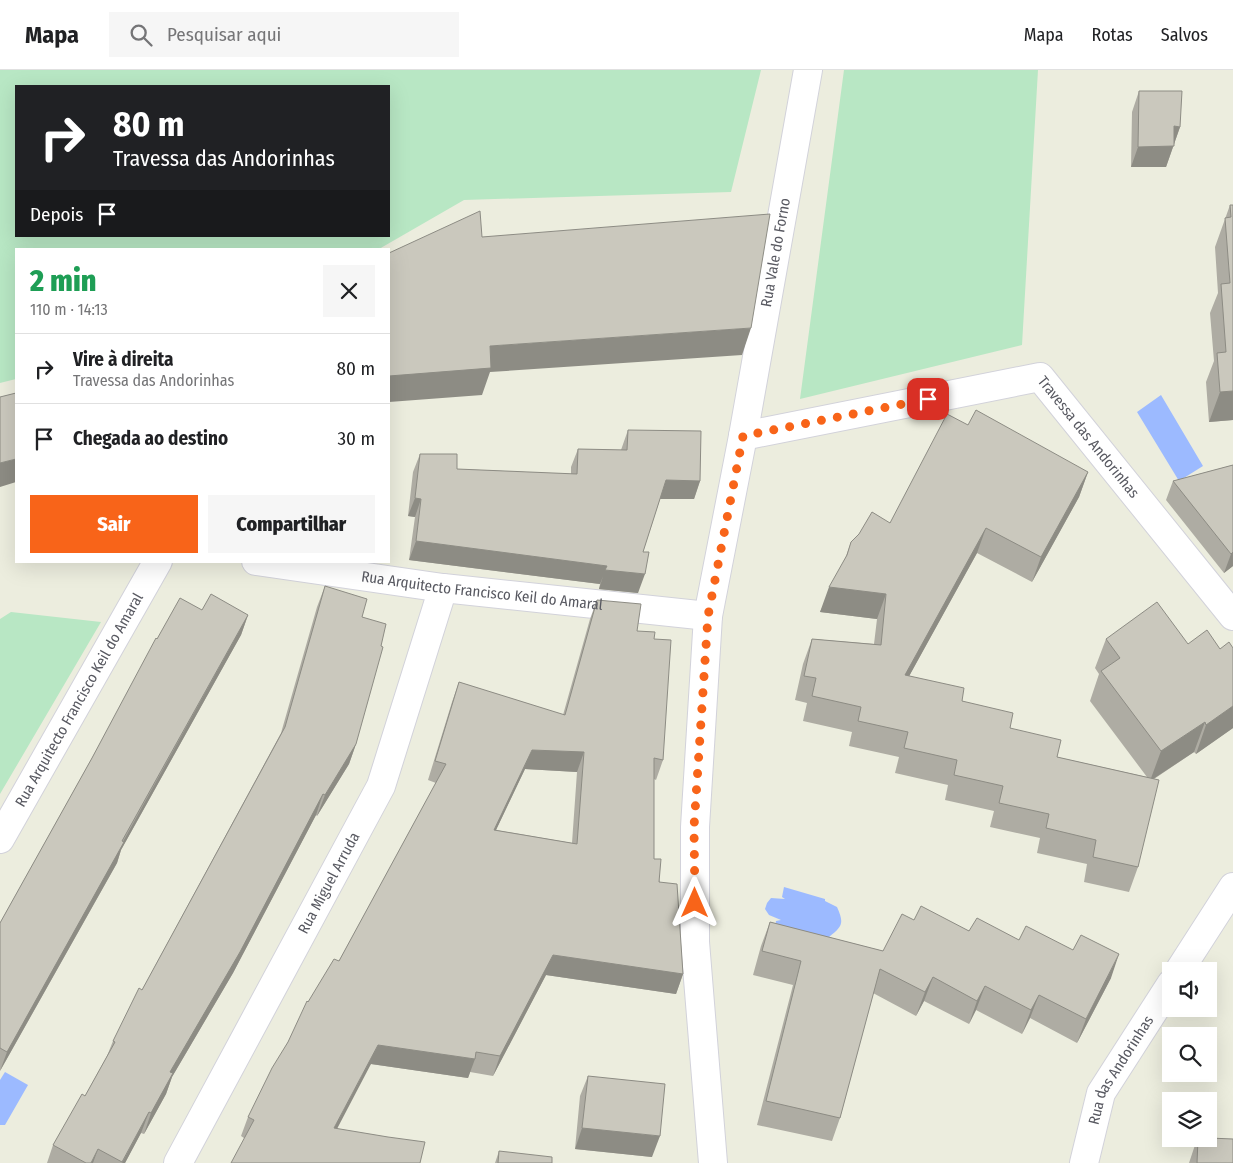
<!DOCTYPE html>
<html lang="pt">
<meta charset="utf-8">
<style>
:root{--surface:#fff;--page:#f6f6f6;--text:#202124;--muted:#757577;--line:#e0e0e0;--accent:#f86419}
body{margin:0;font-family:"Fira Sans Condensed",sans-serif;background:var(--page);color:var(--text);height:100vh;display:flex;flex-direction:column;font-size:19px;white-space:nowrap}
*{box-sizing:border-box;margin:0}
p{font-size:16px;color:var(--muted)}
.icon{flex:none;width:28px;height:28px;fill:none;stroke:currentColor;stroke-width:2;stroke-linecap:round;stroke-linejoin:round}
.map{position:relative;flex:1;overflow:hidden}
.side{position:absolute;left:15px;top:178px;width:375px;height:315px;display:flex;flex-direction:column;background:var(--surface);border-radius:0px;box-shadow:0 5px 20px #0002}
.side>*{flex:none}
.hud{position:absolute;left:15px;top:15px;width:375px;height:152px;border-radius:0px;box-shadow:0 5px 20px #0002;background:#202124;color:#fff;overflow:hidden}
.buttons{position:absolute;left:1162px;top:892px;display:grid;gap:10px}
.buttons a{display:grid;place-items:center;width:55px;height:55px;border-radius:0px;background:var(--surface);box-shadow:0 5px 20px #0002;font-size:25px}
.pin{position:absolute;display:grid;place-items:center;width:42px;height:42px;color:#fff;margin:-21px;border-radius:10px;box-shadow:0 2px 8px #0006}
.me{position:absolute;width:55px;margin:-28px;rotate:0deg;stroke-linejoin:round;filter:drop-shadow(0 0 4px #0008)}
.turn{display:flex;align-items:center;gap:18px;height:105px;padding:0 15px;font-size:22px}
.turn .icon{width:65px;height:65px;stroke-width:2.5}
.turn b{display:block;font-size:35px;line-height:42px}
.then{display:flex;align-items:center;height:48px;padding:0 15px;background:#0003;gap:10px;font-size:19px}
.round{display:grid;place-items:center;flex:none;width:52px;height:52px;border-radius:0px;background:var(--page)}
.headline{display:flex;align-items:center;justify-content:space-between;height:85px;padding:0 15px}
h1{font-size:30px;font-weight:800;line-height:38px;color:#1e9e55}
.cta{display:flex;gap:10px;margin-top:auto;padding:10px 15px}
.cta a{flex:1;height:58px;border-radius:0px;background:var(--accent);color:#fff;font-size:20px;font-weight:800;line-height:58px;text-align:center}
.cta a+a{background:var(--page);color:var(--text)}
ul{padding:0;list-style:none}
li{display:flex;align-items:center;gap:15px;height:70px;padding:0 15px;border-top:1px solid var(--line)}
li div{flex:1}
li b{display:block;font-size:19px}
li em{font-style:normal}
header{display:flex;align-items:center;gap:30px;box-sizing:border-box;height:70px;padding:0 25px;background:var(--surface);border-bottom:1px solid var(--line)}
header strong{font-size:24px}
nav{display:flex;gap:28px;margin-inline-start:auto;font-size:18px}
.search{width:350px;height:45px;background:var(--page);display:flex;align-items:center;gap:12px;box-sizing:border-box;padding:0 18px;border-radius:0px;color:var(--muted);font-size:19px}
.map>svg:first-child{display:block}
.green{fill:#b8e7c4;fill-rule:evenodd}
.water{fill:#9cbaff}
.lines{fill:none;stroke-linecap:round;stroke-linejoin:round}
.minor-casing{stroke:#d2d2da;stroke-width:30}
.minor{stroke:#fff;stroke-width:28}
.wall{fill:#aeaca3;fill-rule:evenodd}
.shaded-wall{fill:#8d8c84}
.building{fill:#cac8bd;stroke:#8d8c84;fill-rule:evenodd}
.route{stroke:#f86419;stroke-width:9;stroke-dasharray:0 16.2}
.labels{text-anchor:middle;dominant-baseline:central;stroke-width:5;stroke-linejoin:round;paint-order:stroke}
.street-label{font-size:15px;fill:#585961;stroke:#fff}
</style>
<header>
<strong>Mapa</strong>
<div class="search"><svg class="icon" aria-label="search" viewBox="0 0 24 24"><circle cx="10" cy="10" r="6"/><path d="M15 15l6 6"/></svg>Pesquisar aqui</div>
<nav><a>Mapa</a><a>Rotas</a><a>Salvos</a></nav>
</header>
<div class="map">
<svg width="1233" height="1093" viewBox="0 0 1233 1093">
<rect width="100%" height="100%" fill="#ecedde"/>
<path class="green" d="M 0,0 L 761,0 L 731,122 L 464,130 L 379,179 L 16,179 L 16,309 L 0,313 ZM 16,16 L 389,16 L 389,166 L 16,166 Z
M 844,0 L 1038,0 L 1022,275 L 800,329 Z
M 11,542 L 101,552 L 0,724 L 0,549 Z"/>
<path class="water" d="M 1161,325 L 1203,396 L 1179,411 L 1137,342 Z
M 784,817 L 825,829 L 825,831 L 837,837 C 844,853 843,856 829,867 L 775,858 L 776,851 L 781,850 L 769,845 L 765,839 L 767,833 L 771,828 L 785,829 L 782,827 Z
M 5,1002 L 28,1015 L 5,1055 L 0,1055 L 0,1010 Z"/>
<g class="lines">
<g class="minor-casing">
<g id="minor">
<path id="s1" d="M 743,366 L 1040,307 L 1233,546"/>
<path id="s2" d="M 256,491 L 443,518 L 708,546"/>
<path id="s3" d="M 0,769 L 158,491"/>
<path d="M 1179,901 L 1233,817"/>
<path id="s4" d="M 178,1093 L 381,716 L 443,518"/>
<path id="s5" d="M 713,1093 L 695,872 L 695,757 L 708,546 L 743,366 L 808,0"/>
<path id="s6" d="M 1084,1093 L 1101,1023 L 1171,914"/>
</g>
</g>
<use href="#minor" class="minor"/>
</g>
<path class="wall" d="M 1139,21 L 1180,57 L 1166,97 L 1131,97 L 1132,42 Z
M 1230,135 L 1233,135 L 1233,350 L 1209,352 L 1206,312 L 1214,291 L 1210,243 L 1218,223 L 1215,177 Z
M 968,355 L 1088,402 L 1079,427 L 1032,512 L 977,483 L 909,606 L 962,631 L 1010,658 L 1057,687 L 1147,707 L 1090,631 L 1099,604 L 1095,598 L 1106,569 L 1188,574 L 1220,579 L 1233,578 L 1233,658 L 1196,684 L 1194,682 L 1154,709 L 1138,797 L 1129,822 L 1084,812 L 1087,794 L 1037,783 L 1040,768 L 990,757 L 994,741 L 945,730 L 948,715 L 895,703 L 899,687 L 849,676 L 852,662 L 803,651 L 807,633 L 795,630 L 803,594 L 812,569 L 874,574 L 877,549 L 820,542 L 845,489 L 851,472 L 890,453 Z
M 628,360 L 700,411 L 694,429 L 660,429 L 643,482 L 638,523 L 599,519 L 600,514 L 409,490 L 415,447 L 408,446 L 413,402 L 420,384 L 457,399 L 571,404 L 571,397 L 578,379 L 621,380 Z
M 1233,395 L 1233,496 L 1224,503 L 1166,430 L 1173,411 Z
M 325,516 L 362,547 L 356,674 L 349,694 L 317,746 L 316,745 L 233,903 L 172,1007 L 166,1024 L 144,1064 L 141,1063 L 125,1093 L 47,1093 L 53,1075 L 85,1026 L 107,986 L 113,971 L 142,920 L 281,663 L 317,537 Z
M 597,530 L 637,561 L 654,569 L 663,690 L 656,710 L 654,709 L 654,789 L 683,904 L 676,924 L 546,905 L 493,1006 L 470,1002 L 468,1008 L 371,994 L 244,1068 L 241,1066 L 248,1047 L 288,972 L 308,932 L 339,891 L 436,713 L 428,710 L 452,632 L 459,612 L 563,645 L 590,549 ZM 525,699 L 577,702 L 572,773 L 496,760 Z
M 202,540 L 248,545 L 241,565 L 121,780 L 117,793 L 0,1001 L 0,853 L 92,688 L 157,569 Z
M 914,850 L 1019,870 L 1111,908 L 1077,973 L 1030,948 L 1022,964 L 976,940 L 969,954 L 924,931 L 916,946 L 873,923 L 840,1048 L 832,1071 L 757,1055 L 793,915 L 753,905 L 761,876 L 770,852 L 883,881 Z
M 588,1006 L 652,1087 L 575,1079 L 580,1026 Z
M 1197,1069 L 1233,1093 L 1189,1093 Z
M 499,1081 L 552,1093 L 495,1093 Z"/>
<path class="shaded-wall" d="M 1174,56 L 1180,57 L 1166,97 L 1131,97 L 1138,77 Z
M 751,258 L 742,285 L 490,302 L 482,325 L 389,332 L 389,306 L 490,276 Z
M 1233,321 L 1233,350 L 1209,352 L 1220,322 Z
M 16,389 L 16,412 L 0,417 L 0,393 Z
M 1088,402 L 1079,427 L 1032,512 L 1041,487 Z
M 666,410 L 700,411 L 694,429 L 659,429 Z
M 415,428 L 421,429 L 415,447 L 408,446 Z
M 986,458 L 977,483 L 896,630 L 905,605 Z
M 416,471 L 607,496 L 600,514 L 409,490 Z
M 1233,482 L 1233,496 L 1224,503 L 1231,484 Z
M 605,500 L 645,504 L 638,523 L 599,519 Z
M 829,517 L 886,524 L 877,549 L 820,542 Z
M 248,545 L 241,565 L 121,780 L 117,793 L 0,1001 L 7,982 Z
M 1233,636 L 1233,658 L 1196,684 L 1206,655 Z
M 1205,652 L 1194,682 L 1150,711 L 1161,681 Z
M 356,674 L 349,694 L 317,746 L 325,725 Z
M 532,680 L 584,682 L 577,702 L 525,699 L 487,779 L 494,760 Z
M 323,724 L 316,745 L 233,903 L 172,1007 L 166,1024 L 144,1064 L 151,1043 L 170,1002 Z
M 1119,884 L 1111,908 L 1077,973 L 1086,949 Z
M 553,885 L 683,904 L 676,924 L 546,905 L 493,1006 L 500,986 Z
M 933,907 L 924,931 L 916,946 L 925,922 Z
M 985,916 L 976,940 L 969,954 L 977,931 Z
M 1039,925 L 1030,948 L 1022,964 L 1031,940 Z
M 378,975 L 475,989 L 468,1008 L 371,994 L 327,1078 L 334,1058 Z
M 149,1042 L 141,1063 L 125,1093 L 122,1093 Z
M 582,1058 L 660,1066 L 652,1087 L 575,1079 Z
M 98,1079 L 93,1093 L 91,1093 Z"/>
<path class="building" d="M 1139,21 L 1182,21 L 1180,57 L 1174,56 L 1174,76 L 1138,77 Z
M 1230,135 L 1233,135 L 1233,321 L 1220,322 L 1217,283 L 1226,282 L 1221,214 L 1230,213 L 1225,148 L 1231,147 Z
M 480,141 L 482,167 L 770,144 L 751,258 L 490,276 L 491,298 L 389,306 L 389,183 Z
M 16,323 L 16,389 L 0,393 L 0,327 Z
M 976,340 L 1088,402 L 1041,487 L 986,458 L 905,605 L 964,618 L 962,631 L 1013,643 L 1010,658 L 1061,670 L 1057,687 L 1159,710 L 1138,797 L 1093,787 L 1096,770 L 1046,758 L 1049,744 L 999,733 L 1003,716 L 954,705 L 957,690 L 904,678 L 908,662 L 858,651 L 861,637 L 812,626 L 816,608 L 804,606 L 812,569 L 881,575 L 886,524 L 829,517 L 847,485 L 851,472 L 859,464 L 872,442 L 890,453 L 947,344 L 968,355 Z
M 628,360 L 701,361 L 700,411 L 666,410 L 643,482 L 649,482 L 645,504 L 605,500 L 607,496 L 416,471 L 421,429 L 415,428 L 420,384 L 457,384 L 457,399 L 577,404 L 578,379 L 627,380 Z
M 1233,395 L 1233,482 L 1231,484 L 1173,411 Z
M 325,516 L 367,529 L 362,547 L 386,554 L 381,576 L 383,577 L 356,674 L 325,725 L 323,724 L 240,882 L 170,1002 L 173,1003 L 151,1043 L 149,1042 L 122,1092 L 98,1079 L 91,1093 L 86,1093 L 53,1075 L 82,1024 L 85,1026 L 115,972 L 113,971 L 139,918 L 142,920 L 285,657 Z
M 211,524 L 248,545 L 122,771 L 124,772 L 7,982 L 0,978 L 0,853 L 92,688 L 156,568 L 157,569 L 180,528 L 202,540 Z
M 597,530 L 641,534 L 637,561 L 655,562 L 654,569 L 671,570 L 663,690 L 654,688 L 654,789 L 661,789 L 659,812 L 677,814 L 683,904 L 553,885 L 500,986 L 476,982 L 475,989 L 378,975 L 334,1058 L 388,1067 L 425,1072 L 420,1093 L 231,1093 L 254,1050 L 248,1047 L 272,998 L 288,972 L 307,931 L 308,932 L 334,889 L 339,891 L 446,694 L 435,691 L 459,612 L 565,645 ZM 532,680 L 584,682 L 577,774 L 494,760 Z
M 1157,532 L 1188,574 L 1207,560 L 1220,579 L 1229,572 L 1233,578 L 1233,636 L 1206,655 L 1205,652 L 1161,681 L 1101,601 L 1120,588 L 1106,569 Z
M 921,836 L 969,861 L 977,848 L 1019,870 L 1026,856 L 1073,880 L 1081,865 L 1119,884 L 1086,949 L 1039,925 L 1031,940 L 985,916 L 977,931 L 933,907 L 925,922 L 880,899 L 840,1048 L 766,1031 L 801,891 L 762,881 L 770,852 L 883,881 L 902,844 L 914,850 Z
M 588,1006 L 665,1014 L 660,1066 L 582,1058 Z
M 1209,1068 L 1233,1069 L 1233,1093 L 1197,1093 L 1198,1069 Z
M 499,1081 L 552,1087 L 552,1093 L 498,1093 Z"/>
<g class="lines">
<path class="route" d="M 695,833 L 694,757 L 708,546 L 743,366 L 928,329"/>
</g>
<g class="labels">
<g class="street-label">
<text stroke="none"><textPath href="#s5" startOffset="918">Rua Vale do Forno</textPath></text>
<text stroke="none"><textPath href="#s1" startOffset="380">Travessa das Andorinhas</textPath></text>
<text stroke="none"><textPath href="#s2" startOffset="228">Rua Arquitecto Francisco Keil do Amaral</textPath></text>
<text stroke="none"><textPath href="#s3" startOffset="160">Rua Arquitecto Francisco Keil do Amaral</textPath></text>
<text stroke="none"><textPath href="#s4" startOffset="318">Rua Miguel Arruda</textPath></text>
<text stroke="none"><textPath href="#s6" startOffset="101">Rua das Andorinhas</textPath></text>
</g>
</g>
</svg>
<div class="buttons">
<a><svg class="icon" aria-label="sound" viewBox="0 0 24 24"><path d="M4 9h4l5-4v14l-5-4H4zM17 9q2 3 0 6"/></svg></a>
<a><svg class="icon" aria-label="search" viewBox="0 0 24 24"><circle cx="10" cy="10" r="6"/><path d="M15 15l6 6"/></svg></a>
<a><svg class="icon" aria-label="layers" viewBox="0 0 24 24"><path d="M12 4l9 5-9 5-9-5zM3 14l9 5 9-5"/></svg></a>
</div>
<div class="pin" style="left:928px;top:329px;background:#d93025"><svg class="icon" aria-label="arrive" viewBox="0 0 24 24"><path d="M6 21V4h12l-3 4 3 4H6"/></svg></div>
<svg class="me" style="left:695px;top:833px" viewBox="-20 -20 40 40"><path d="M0-17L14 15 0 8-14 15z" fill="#f86419" stroke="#fff" stroke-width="4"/></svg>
<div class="hud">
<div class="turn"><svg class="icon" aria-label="right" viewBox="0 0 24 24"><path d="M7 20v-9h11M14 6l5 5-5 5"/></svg><div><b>80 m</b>Travessa das Andorinhas</div></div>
<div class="then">Depois<svg class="icon" aria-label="arrive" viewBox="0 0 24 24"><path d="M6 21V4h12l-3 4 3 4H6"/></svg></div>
</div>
<section class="side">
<div class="headline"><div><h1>2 min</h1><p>110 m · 14:13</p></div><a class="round"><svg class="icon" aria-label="close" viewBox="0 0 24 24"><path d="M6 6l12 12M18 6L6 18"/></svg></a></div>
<ul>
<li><svg class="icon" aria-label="right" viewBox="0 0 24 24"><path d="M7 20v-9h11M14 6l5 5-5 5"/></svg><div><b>Vire à direita</b><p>Travessa das Andorinhas</p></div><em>80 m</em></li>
<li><svg class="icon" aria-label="arrive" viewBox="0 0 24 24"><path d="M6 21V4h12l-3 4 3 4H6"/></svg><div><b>Chegada ao destino</b></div><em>30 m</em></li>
</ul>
<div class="cta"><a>Sair</a><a>Compartilhar</a></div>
</section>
</div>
